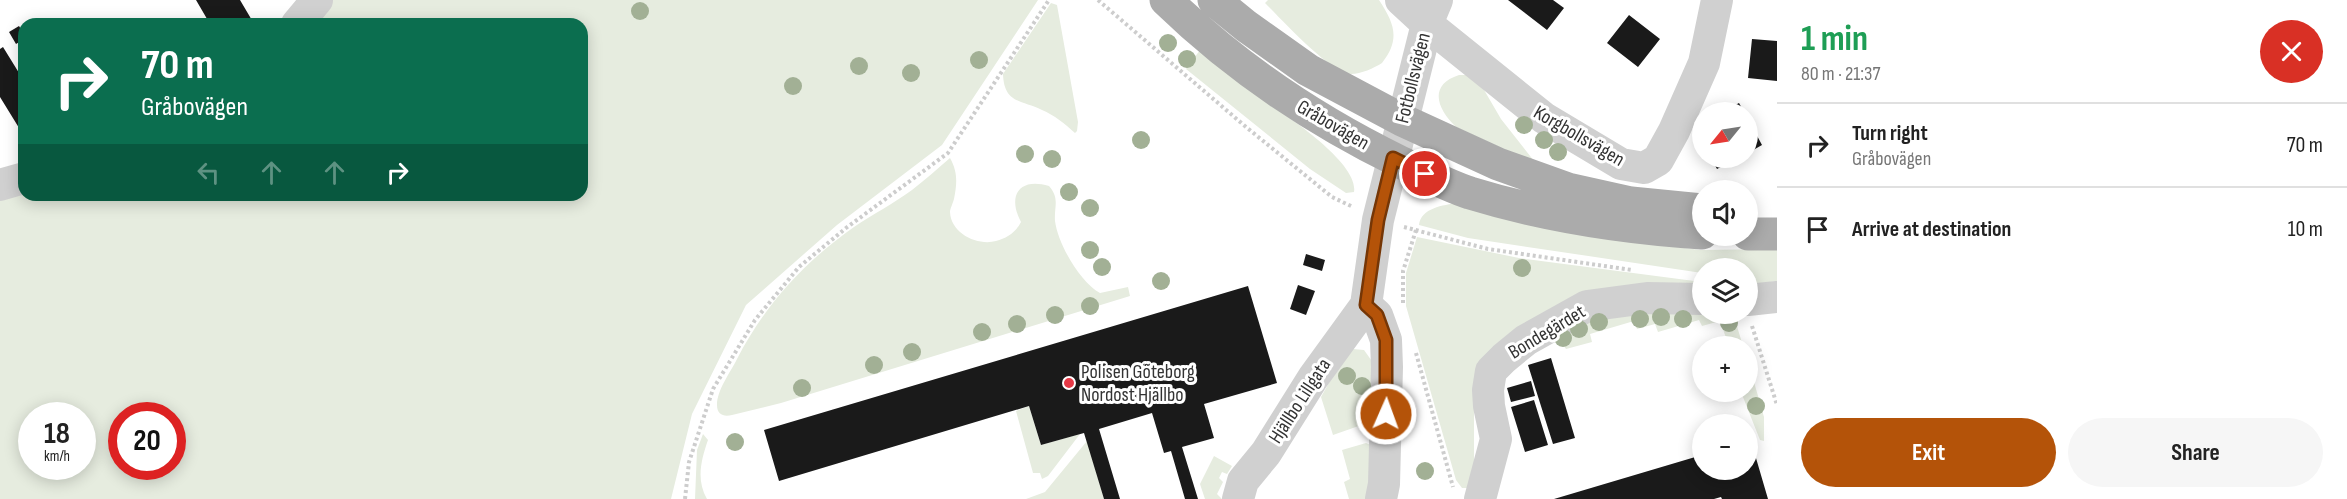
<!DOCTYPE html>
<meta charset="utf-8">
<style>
:root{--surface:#fff;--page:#f6f6f6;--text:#222;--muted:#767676;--line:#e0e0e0;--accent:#b45309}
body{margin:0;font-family:"Sofia Sans Condensed",sans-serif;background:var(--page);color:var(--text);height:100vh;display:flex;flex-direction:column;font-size:22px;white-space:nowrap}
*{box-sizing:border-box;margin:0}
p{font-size:20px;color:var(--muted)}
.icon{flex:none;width:33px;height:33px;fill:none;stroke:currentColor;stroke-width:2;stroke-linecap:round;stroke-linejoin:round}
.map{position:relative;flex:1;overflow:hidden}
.details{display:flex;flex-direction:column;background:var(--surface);width:570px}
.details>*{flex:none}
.guide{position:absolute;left:18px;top:18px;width:570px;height:183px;border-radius:18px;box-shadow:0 3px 15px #0003;background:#0b6e4f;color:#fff;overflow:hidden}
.needle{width:39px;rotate:240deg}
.tools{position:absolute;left:1692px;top:102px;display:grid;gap:12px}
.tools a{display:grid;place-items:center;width:66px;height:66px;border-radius:50%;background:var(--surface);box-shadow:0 3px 15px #0003;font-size:30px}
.speed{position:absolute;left:18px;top:402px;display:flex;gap:12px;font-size:30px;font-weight:700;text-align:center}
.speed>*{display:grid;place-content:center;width:78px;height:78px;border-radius:50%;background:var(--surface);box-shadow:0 3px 15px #0003;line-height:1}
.speed small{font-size:15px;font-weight:400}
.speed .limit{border:9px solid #d22;background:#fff;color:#111}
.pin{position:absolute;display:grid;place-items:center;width:51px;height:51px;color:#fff;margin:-26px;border:3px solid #fff;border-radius:50%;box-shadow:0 2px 6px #0007}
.me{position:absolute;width:66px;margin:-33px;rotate:2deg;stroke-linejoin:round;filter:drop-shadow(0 0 4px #0008)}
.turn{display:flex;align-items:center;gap:21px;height:126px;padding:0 24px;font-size:27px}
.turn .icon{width:78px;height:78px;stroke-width:2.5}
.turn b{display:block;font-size:42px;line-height:51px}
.lanes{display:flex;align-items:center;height:57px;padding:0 24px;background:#0003;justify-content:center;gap:30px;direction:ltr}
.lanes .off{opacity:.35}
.round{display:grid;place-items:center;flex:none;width:63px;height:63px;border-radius:32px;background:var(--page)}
.head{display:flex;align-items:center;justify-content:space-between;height:102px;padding:0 24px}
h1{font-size:36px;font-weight:700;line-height:45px;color:#1e9e55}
.button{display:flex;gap:12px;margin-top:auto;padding:12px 24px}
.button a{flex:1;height:69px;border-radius:36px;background:var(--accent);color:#fff;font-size:24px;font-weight:700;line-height:69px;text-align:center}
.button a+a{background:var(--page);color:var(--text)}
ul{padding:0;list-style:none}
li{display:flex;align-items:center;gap:18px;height:84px;padding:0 24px;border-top:2px solid var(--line)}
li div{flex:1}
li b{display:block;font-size:22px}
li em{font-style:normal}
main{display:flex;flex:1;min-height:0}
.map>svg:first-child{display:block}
.green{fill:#e6ecdf;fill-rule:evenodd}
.building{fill:#1a1a1a}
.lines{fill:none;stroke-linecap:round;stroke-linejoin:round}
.path{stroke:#cdcdcd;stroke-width:4;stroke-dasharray:3 3;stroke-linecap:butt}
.minor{stroke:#d0d0d0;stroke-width:32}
.major{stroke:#ababab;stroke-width:33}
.tree{fill:#a2b095}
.route-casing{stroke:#753606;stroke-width:15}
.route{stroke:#b45309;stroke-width:10}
.poi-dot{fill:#e63946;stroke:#fff;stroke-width:2}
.labels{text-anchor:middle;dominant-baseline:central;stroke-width:6;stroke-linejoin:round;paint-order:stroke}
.street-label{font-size:20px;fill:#333;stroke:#fff}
.poi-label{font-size:20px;fill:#333;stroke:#fff;text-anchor:start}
</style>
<main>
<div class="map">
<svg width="1777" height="499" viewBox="0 0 1777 499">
<rect width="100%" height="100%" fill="#fff"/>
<path class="green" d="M 332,0 L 1038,0 L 942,145 L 837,225 L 746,305 L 692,414 L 671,499 L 0,499 L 0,192 L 24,185 L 24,195 L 582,195 L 582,24 L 305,24 ZM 32,416 L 82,416 L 82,466 L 32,466 ZM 122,416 L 172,416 L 172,466 L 122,466 Z
M 1268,0 L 1379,0 C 1394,23 1401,39 1382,63 C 1374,68 1361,74 1351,74 C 1331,74 1281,19 1265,3 Z
M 1051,3 L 1057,5 L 1078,122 L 1077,131 L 1075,133 C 1065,124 1054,115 1042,110 C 1022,100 1004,104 1003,74 Z
M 1200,50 C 1223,68 1246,86 1270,104 C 1291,119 1359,164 1354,192 L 1346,193 L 1310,169 L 1186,69 Z
M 1459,75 L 1468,75 L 1480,83 L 1501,119 L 1534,161 L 1532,162 L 1456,127 C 1437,109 1428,85 1459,75 Z
M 950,158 C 958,172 957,184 954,199 C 953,203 950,209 950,212 C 951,234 978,246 996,241 C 1007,238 1016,232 1021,222 C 1007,196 1019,177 1049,186 C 1060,199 1054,206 1055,221 C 1058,244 1080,282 1100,293 L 1128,287 L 1130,296 L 781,403 L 732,415 C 724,417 717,415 717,405 C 717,390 730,373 737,359 C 765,305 803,263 854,227 C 873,214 893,204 912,190 C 925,180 937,169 950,158 Z
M 1458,203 L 1651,244 L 1701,250 L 1777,249 L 1777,281 L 1748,285 L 1748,268 L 1702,268 L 1702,273 L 1468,238 L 1419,225 C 1421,208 1443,205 1458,203 Z
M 1417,237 L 1519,258 L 1702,282 L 1702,290 L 1628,290 L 1474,385 L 1474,466 L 1469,488 L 1462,488 L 1456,480 L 1406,306 L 1406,273 Z
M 1682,313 L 1729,315 L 1736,323 L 1743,346 L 1729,346 L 1720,321 L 1702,326 L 1699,320 L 1658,332 L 1655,324 L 1637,329 L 1634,321 L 1590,334 L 1592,342 L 1566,349 L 1561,342 L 1560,334 L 1603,314 Z
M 1353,349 L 1364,350 L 1374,364 L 1370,422 L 1333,435 L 1321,397 L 1344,356 Z
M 1748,361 L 1764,417 L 1764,441 L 1760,440 L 1741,392 L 1748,392 Z
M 1029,406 L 1041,445 L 1080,434 L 1048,476 L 1042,479 L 1040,473 L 1033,473 L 1016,411 Z
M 703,434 L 708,440 C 701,460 696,480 707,499 L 695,499 L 697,450 Z
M 1087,441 L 1104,499 L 1026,499 L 1045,492 Z
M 1366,443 L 1373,446 L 1372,499 L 1349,499 L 1344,482 L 1350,479 L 1342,450 Z
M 1214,456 L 1232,466 L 1227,474 L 1222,472 L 1219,478 L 1223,482 L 1217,494 L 1222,499 L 1205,499 L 1200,484 Z"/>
<path class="building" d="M 196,0 L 240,0 L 253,22 L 249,24 L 210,24 Z
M 1508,0 L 1553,0 L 1564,8 L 1547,30 Z
M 1629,15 L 1660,39 L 1638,67 L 1607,43 Z
M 19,26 L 24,34 L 24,39 L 16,44 L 9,32 Z
M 1752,39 L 1777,41 L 1777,81 L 1748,78 Z
M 3,47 L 24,81 L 24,136 L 0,97 L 0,49 Z
M 1739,103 L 1744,112 L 1722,112 Z
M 1748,119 L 1762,145 L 1748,153 Z
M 1702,123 L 1702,142 L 1694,127 Z
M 1711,158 L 1738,158 L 1717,169 Z
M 1306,254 L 1325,260 L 1322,271 L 1303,265 Z
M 1298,285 L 1315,291 L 1306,315 L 1290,309 Z
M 1248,286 L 1277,383 L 1204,404 L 1214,438 L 1182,447 L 1198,499 L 1185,499 L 1171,451 L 1164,453 L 1152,413 L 1099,429 L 1120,499 L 1104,499 L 1084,433 L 1041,445 L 1029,406 L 779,481 L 764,430 Z
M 1551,358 L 1575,438 L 1553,444 L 1528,365 Z
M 1531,381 L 1535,396 L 1511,402 L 1507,388 Z
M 1534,400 L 1548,445 L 1525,452 L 1511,407 Z
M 1751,441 L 1768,499 L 1722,499 L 1721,497 L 1714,499 L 1554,499 L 1702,455 L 1702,470 L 1748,470 L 1748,442 Z"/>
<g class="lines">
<path class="path" d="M 1098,0 L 1246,127 L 1332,197 L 1353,207
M 1404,227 L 1488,249 L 1632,270
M 1403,303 L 1403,271 L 1416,230
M 1752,326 L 1777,405
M 1416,353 L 1453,487
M 685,499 L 689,462 L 713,389 L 755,320 L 799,267 L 846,228 L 948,153 L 1049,0"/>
<path class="minor" d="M 1401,0 L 1427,24 L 1544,118 L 1621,164 L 1644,168 L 1658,160 L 1674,131 L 1704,63 L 1717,0
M 297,24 L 317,0
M 0,185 L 24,178
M 1748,300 L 1777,297
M 1366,305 L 1377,315 L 1386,340 L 1387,367 L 1384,484 L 1381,499
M 1238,499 L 1243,481 L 1266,453 L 1313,378 L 1366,305 L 1378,220 L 1427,24 L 1437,0
M 1480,499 L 1496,439 L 1489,406 L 1488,390 L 1491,371 L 1504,358 L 1526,340 L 1587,306 L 1647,298 L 1702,299"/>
<path class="major" d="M 1166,0 C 1235,67 1314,120 1400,162 C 1423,173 1446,185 1470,193 C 1545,216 1625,228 1702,233
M 1214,0 L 1246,26 L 1308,70 L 1402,120 L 1498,164 L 1568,189 L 1631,203 L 1702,210
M 1748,234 L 1777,234"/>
</g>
<g class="tree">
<circle cx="640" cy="11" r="9"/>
<circle cx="1168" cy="43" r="9"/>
<circle cx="1187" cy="59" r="9"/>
<circle cx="979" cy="60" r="9"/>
<circle cx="859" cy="66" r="9"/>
<circle cx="911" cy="73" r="9"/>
<circle cx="793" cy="86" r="9"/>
<circle cx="1524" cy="125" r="9"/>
<circle cx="1141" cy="140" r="9"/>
<circle cx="1544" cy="140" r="9"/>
<circle cx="1558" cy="152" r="9"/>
<circle cx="1025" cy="154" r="9"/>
<circle cx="1052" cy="159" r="9"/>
<circle cx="1069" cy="192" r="9"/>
<circle cx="1090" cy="208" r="9"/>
<circle cx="1090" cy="250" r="9"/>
<circle cx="1102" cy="267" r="9"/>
<circle cx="1522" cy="268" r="9"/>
<circle cx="1161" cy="281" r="9"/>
<circle cx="1090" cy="306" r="9"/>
<circle cx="1055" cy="315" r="9"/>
<circle cx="1661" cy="317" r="9"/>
<circle cx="1640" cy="319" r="9"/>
<circle cx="1683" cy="319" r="9"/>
<circle cx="1599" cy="322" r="9"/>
<circle cx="1729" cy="323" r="9"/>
<circle cx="1017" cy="324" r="9"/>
<circle cx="1579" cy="329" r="9"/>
<circle cx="982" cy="332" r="9"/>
<circle cx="1563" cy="338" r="9"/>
<circle cx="912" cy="352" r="9"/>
<circle cx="874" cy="365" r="9"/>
<circle cx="1347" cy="376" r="9"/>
<circle cx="1362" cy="386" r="9"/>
<circle cx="802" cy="388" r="9"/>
<circle cx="1756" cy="406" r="9"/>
<circle cx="735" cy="442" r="9"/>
<circle cx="1425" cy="471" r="9"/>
</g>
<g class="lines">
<g class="route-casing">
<path id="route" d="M 1386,414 L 1386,340 L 1377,315 L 1366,305 L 1378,220 L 1393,158 L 1425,174"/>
</g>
<use href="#route" class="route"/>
</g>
<circle class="poi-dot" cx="1069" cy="383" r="6"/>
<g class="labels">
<g class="street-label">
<text transform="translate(1413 78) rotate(-76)">Fotbollsvägen</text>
<text transform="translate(1333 125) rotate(30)">Gråbovägen</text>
<text transform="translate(1579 136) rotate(30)">Korgbollsvägen</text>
<text transform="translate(1547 332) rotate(-31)">Bondegärdet</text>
<text transform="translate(1300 401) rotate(-57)">Hjällbo Lillgata</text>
</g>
<g class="poi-label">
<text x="1081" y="372">Polisen Göteborg<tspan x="1081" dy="23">Nordost Hjällbo</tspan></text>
</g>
</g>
</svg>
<div class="tools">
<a><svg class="needle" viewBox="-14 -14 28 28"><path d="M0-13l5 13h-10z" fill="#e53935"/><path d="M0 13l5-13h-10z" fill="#767676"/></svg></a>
<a><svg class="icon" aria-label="sound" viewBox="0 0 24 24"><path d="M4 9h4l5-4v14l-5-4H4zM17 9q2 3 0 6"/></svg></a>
<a><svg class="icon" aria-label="layers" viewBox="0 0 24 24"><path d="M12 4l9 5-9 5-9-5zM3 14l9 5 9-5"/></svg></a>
<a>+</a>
<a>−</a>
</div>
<div class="speed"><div>18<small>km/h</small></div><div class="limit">20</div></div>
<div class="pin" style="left:1425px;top:174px;background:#d93025"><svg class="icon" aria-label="arrive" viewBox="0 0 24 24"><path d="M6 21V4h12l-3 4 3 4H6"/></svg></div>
<svg class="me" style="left:1386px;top:414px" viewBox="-20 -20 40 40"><circle r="17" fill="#b45309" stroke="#fff" stroke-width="3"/><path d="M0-11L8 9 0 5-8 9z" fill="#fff"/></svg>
<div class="guide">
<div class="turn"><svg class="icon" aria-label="right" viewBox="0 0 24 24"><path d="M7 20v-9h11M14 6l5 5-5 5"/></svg><div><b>70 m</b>Gråbovägen</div></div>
<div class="lanes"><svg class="icon off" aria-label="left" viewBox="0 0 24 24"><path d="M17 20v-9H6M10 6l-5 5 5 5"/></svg><svg class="icon off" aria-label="ahead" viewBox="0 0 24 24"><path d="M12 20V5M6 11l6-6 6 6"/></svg><svg class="icon off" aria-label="ahead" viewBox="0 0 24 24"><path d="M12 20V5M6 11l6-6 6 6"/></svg><svg class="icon" aria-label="right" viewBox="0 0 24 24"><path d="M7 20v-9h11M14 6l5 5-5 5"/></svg></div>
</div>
</div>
<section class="details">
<div class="head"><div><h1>1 min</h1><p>80 m · 21:37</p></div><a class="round" style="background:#d93025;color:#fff"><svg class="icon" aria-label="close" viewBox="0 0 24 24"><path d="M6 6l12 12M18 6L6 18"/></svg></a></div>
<ul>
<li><svg class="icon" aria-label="right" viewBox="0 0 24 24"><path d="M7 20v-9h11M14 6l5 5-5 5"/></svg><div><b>Turn right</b><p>Gråbovägen</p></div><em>70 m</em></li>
<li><svg class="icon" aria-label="arrive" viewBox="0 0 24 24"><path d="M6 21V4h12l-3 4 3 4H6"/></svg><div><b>Arrive at destination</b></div><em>10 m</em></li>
</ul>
<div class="button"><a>Exit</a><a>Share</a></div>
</section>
</main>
